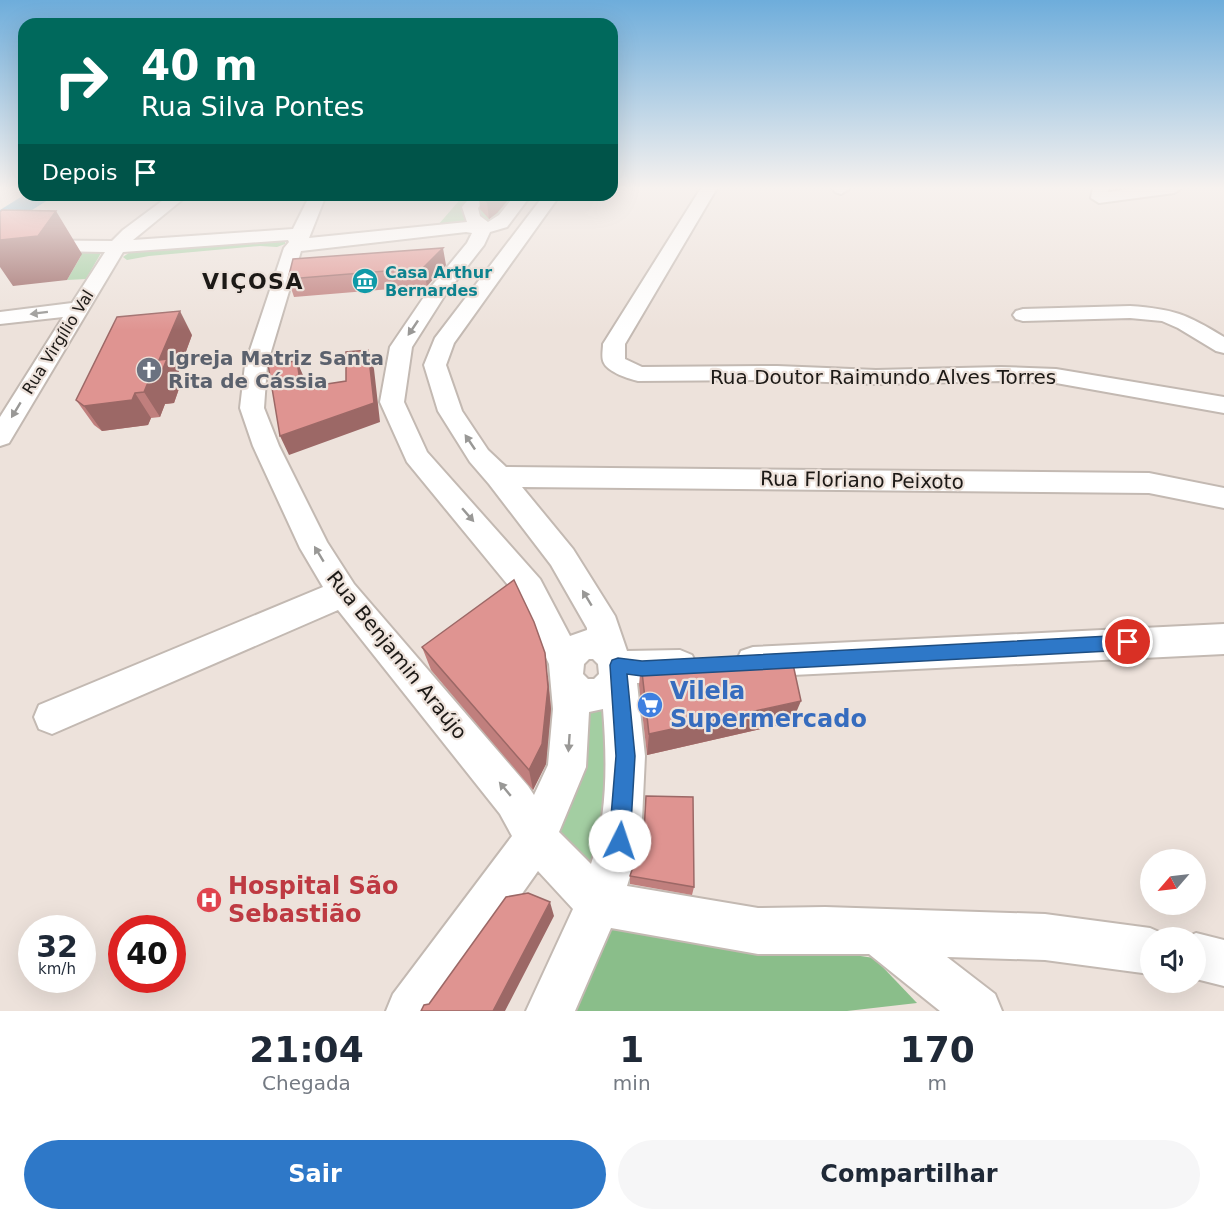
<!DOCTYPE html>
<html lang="pt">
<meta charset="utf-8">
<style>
:root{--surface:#fff;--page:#f6f6f7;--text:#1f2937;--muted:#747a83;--accent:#2e78c8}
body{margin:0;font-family:"DejaVu Sans",sans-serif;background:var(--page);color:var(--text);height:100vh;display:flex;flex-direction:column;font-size:22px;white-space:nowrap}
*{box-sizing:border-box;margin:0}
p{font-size:20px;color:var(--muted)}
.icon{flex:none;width:33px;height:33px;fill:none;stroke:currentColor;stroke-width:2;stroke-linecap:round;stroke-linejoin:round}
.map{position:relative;height:1011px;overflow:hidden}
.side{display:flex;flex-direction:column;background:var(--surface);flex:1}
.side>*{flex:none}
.top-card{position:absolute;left:18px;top:18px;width:600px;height:183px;border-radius:18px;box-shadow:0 6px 24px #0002;background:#00695c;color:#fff;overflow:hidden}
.needle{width:39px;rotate:242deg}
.fabs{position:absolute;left:1140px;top:849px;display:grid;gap:12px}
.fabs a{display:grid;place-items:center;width:66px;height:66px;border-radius:50%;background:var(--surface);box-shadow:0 6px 24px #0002;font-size:30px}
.speed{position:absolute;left:18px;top:915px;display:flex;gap:12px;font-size:30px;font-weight:700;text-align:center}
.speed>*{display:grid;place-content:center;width:78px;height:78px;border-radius:50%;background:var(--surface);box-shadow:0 6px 24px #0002;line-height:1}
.speed small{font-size:15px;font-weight:400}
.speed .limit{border:9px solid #d22;background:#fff;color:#111}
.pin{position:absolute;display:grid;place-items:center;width:51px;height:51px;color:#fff;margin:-26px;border:3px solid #fff;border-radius:50%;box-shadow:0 2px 6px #0007}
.me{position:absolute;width:66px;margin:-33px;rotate:4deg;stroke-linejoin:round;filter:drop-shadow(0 0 4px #0008)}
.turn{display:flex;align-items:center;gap:21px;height:126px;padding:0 24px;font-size:27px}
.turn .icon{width:78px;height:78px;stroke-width:2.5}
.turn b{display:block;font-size:42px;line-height:51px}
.then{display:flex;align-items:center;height:57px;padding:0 24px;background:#0003;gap:12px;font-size:22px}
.eta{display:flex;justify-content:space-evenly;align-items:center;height:102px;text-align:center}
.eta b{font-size:36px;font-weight:700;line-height:42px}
.cta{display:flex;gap:12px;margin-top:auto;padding:12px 24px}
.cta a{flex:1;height:69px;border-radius:36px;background:var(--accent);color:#fff;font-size:24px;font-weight:700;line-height:69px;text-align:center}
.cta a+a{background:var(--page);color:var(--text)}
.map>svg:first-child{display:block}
.green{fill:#a3cea2}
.forest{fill:#8abe8a}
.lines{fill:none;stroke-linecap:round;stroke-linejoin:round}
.river{fill:#58a2c7;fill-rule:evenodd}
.minor-casing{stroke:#c3b9b2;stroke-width:4}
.minor{fill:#fff;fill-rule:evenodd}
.wall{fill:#c07f7d}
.shaded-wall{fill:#9c6866}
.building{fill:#df9491;stroke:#9c6866;stroke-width:1.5}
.oneway{fill:#999896}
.route{fill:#2e78c8;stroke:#1e4e82;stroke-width:1.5}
.labels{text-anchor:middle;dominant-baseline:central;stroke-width:4.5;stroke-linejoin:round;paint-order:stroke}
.far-culture-label{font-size:16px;font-weight:bold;fill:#0d838f;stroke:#ede2db;text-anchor:start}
.far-street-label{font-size:16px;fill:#1c1916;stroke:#ede2db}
.worship-label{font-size:20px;font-weight:bold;fill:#5b616d;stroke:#ede2db;text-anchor:start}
.street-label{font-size:20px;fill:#1c1916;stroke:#ede2db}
.far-district-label{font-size:22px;font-weight:bold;letter-spacing:1.5px;fill:#1c1916;stroke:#ede2db}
.near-shop-label{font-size:24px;font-weight:bold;fill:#366cbe;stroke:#ede2db;text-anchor:start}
.near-health-label{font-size:24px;font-weight:bold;fill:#be3a42;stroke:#ede2db;text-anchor:start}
</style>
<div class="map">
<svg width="1224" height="1011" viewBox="0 0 1224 1011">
<rect width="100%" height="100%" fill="#ede2db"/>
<path class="green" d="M 464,195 L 522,195 L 499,224 L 438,225 Z
M 285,239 L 285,244 L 277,247 L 260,246 L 149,256 L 127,260 L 123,257 L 133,250 L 151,251 Z
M 78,251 L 101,253 L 86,279 L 67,280 L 81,256 Z
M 576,706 L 616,709 L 597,891 L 551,838 Z"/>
<path class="forest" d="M 601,917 L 874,958 L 917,1003 L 847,1011 L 563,1011 Z"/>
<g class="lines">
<path class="river" d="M 24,195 L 51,195 L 48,200 L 8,225 L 0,227 L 0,210 Z"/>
<g class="minor-casing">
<path id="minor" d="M 701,188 L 717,188 L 625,344 L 625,359 L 642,367 L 777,366 L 876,370 L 1001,367 L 1056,369 L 1224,397 L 1224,413 L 1056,383 L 1001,381 L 876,384 L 777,380 L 638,381 C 629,379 608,372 604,363 C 601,358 603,350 603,344 Z
M 833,188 L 849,188 L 849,189 L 841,194 L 835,192 Z
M 1093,188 L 1109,188 L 1108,192 L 1137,188 L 1182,188 L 1174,193 L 1099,203 L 1091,198 Z
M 170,195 L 188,195 L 133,240 L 293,229 L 310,195 L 326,195 L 309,238 L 467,222 L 462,207 L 472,195 L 489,195 L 478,208 L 480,216 L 488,222 L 499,215 L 515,195 L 531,195 L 507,227 L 490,232 L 484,245 L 445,295 L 412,347 L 404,402 L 427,452 L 540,579 L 570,636 L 587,630 L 587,628 L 551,565 L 489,484 L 470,462 L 438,411 L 424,365 L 435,338 L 544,195 L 560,195 L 454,343 L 446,365 L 462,411 L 488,450 L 506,467 L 1149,473 L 1224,488 L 1224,508 L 1149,493 L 522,487 L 573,549 L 615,616 L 627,651 L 680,650 L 692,655 L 697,666 L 692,677 L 680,682 L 637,683 L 645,756 L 641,841 L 627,886 L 758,908 L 825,907 L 1045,914 L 1150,928 L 1166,935 L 1167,938 L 1150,938 L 1150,974 L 1045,960 L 947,957 L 995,994 L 1002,1011 L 940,1011 L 869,954 L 758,954 L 611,928 L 575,1011 L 526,1011 L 573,909 L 538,871 L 439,1011 L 386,1011 L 393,994 L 512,836 L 500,814 L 338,610 L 52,734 L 39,729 L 34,717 L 39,705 L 323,587 L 300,548 L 253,446 L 240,408 L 245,365 L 284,248 L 289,242 L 288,240 L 123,252 L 9,443 L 0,446 L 0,417 L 63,317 L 0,324 L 0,312 L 72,303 L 105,252 L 0,250 L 0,240 L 112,241 L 123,230 ZM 466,232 L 472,233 L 467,243 L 430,288 L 390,347 L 380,402 L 407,462 L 517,596 L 549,664 L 553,709 L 548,765 L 534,795 L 528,786 L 354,584 L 327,542 L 279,446 L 264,408 L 267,365 L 301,251 ZM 589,659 L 593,659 L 598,664 L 599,674 L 594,679 L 588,679 L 583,674 L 584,664 ZM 603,709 C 607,760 608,815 591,864 L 559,832 L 586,767 L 589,712 Z
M 1130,306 C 1174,309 1186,314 1224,337 L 1224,353 L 1216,351 L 1178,328 L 1162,321 L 1130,318 L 1023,321 L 1016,319 L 1013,315 L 1016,311 L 1023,309 Z
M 1224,624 L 1224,654 L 753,677 L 741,673 L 736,662 L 741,651 L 753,647 Z
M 1196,933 L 1224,940 L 1224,986 L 1196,979 L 1196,938 L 1185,938 Z"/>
</g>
<use href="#minor" class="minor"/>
</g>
<path class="wall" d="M 479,195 L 512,195 L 497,213 L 489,219 L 480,209 Z
M 446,265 L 427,286 L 294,297 L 288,279 Z
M 192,335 L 177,376 L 181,383 L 174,403 L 165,404 L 160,417 L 151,418 L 148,425 L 102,431 L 94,425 L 76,400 Z
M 422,647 L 548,676 L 551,709 L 546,764 L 533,790 L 431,670 Z
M 641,663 L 792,722 L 647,755 L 639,685 Z
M 646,796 L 694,887 L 692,895 L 630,884 L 630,876 L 643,835 Z"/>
<path class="shaded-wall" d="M 497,195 L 512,195 L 497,213 L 489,219 L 487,202 Z
M 56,211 L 82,254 L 67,280 L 13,286 L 0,267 L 0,240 Z
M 443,248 L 446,265 L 427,286 L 423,268 Z
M 180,311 L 192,335 L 177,376 L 181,383 L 174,403 L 165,404 L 160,417 L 144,392 Z
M 368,350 L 374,369 L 380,422 L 289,455 L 280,436 L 374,403 Z
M 297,361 L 305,380 L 309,407 L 301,388 Z
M 135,393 L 151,418 L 148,425 L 102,431 L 84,406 Z
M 545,653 L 551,709 L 546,764 L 533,790 L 529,770 Z
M 801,701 L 792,722 L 647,755 L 649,734 Z
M 550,902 L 554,916 L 505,1011 L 493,1011 Z"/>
<path class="building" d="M 481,195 L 497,195 L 487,202 Z
M 2,210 L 56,211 L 38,236 L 0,240 L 0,212 Z
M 443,248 L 423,268 L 288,279 L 293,259 Z
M 180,311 L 159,360 L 167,359 L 159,378 L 149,380 L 144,392 L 135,393 L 132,400 L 84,406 L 76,400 L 117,317 Z
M 368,350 L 374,403 L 280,436 L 268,364 L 297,361 L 301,388 L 346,381 L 346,352 Z
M 514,580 L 534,622 L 545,653 L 548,687 L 542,744 L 529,770 L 422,647 Z
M 791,655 L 801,701 L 649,734 L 641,663 Z
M 646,796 L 693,797 L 694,887 L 630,876 L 644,833 Z
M 528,893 L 550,902 L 493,1011 L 421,1011 L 424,1005 L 429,1004 L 506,897 Z"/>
<defs><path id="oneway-solid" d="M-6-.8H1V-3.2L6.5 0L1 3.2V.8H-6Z" transform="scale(1.5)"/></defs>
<g class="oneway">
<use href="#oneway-solid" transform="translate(39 313) rotate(173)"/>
<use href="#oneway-solid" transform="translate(413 328) rotate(124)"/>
<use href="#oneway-solid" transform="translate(16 410) rotate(121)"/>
<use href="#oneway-solid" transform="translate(470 442) rotate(-124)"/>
<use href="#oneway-solid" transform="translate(468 515) rotate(49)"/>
<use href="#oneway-solid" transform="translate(319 554) rotate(-121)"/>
<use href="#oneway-solid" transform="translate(587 598) rotate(-121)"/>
<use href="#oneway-solid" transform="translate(569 743) rotate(94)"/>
<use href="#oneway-solid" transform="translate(505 789) rotate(-130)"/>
</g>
<linearGradient id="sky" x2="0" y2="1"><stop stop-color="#6eaddb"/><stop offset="0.57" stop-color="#f7f2ef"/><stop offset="1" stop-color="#f7f2ef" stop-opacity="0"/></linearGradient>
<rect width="1224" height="330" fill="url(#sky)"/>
<path class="route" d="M 1128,635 L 1133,637 L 1136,642 L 1133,647 L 1128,650 L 642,676 L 627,674 L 635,756 L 630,841 L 627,848 L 620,851 L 612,848 L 609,841 L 616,756 L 610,665 L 612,660 L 618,658 L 642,661 Z"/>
<defs>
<g id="museum-disc" transform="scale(1.35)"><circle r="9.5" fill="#0f9aa8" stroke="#ede2db"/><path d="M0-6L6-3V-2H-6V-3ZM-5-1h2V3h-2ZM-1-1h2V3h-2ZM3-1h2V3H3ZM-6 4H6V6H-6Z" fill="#fff"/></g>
<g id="church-disc" transform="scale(1.35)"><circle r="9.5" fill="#6b7280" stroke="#ede2db"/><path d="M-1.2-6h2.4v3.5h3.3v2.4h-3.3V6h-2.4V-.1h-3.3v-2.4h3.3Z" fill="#fff"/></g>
<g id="supermarket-disc" transform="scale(1.35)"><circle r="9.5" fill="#3f7fe0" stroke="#ede2db"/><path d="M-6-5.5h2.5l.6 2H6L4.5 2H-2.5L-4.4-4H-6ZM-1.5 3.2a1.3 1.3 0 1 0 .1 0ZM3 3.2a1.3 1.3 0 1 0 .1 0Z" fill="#fff"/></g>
<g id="hospital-disc" transform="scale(1.35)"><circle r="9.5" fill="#e0444e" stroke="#ede2db"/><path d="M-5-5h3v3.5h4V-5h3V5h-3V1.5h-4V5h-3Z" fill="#fff"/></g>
</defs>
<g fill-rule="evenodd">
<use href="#museum-disc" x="365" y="281"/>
<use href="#church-disc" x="149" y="370"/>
<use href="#supermarket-disc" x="650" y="705"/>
<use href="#hospital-disc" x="209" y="900"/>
</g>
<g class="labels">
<g class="far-culture-label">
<text x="385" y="272">Casa Arthur<tspan x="385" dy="18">Bernardes</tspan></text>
</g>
<g class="far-street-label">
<text transform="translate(58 342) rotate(-58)">Rua Virgílio Val</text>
</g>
<g class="worship-label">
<text x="168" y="358">Igreja Matriz Santa<tspan x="168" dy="23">Rita de Cássia</tspan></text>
</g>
<g class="street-label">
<text x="883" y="377">Rua Doutor Raimundo Alves Torres</text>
<text transform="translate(862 480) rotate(1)">Rua Floriano Peixoto</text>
<text transform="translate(397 655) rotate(51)">Rua Benjamin Araújo</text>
</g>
<g class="far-district-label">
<text x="253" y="281">VIÇOSA</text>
</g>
<g class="near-shop-label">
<text x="670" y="691">Vilela<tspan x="670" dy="28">Supermercado</tspan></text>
</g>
<g class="near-health-label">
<text x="228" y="886">Hospital São<tspan x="228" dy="28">Sebastião</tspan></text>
</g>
</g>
</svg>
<div class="fabs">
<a><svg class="needle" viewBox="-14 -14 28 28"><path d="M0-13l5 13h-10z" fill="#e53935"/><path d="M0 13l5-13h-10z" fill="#747a83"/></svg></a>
<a><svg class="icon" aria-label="sound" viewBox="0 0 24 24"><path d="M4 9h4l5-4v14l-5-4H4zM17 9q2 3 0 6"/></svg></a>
</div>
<div class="speed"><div>32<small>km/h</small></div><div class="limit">40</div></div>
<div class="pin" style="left:1128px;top:642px;background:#d93025"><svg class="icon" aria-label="arrive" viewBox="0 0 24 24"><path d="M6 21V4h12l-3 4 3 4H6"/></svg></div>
<svg class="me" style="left:620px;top:841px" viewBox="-20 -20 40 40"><circle r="19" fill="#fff"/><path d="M0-13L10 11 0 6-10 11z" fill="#2e78c8"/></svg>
<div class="top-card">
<div class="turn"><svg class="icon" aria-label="right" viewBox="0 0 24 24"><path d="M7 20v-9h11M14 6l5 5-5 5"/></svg><div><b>40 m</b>Rua Silva Pontes</div></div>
<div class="then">Depois<svg class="icon" aria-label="arrive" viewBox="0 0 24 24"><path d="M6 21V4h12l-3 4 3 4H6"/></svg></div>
</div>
</div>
<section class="side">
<div class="eta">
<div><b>21:04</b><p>Chegada</p></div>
<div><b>1</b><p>min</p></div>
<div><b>170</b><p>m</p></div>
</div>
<div class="cta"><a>Sair</a><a>Compartilhar</a></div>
</section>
